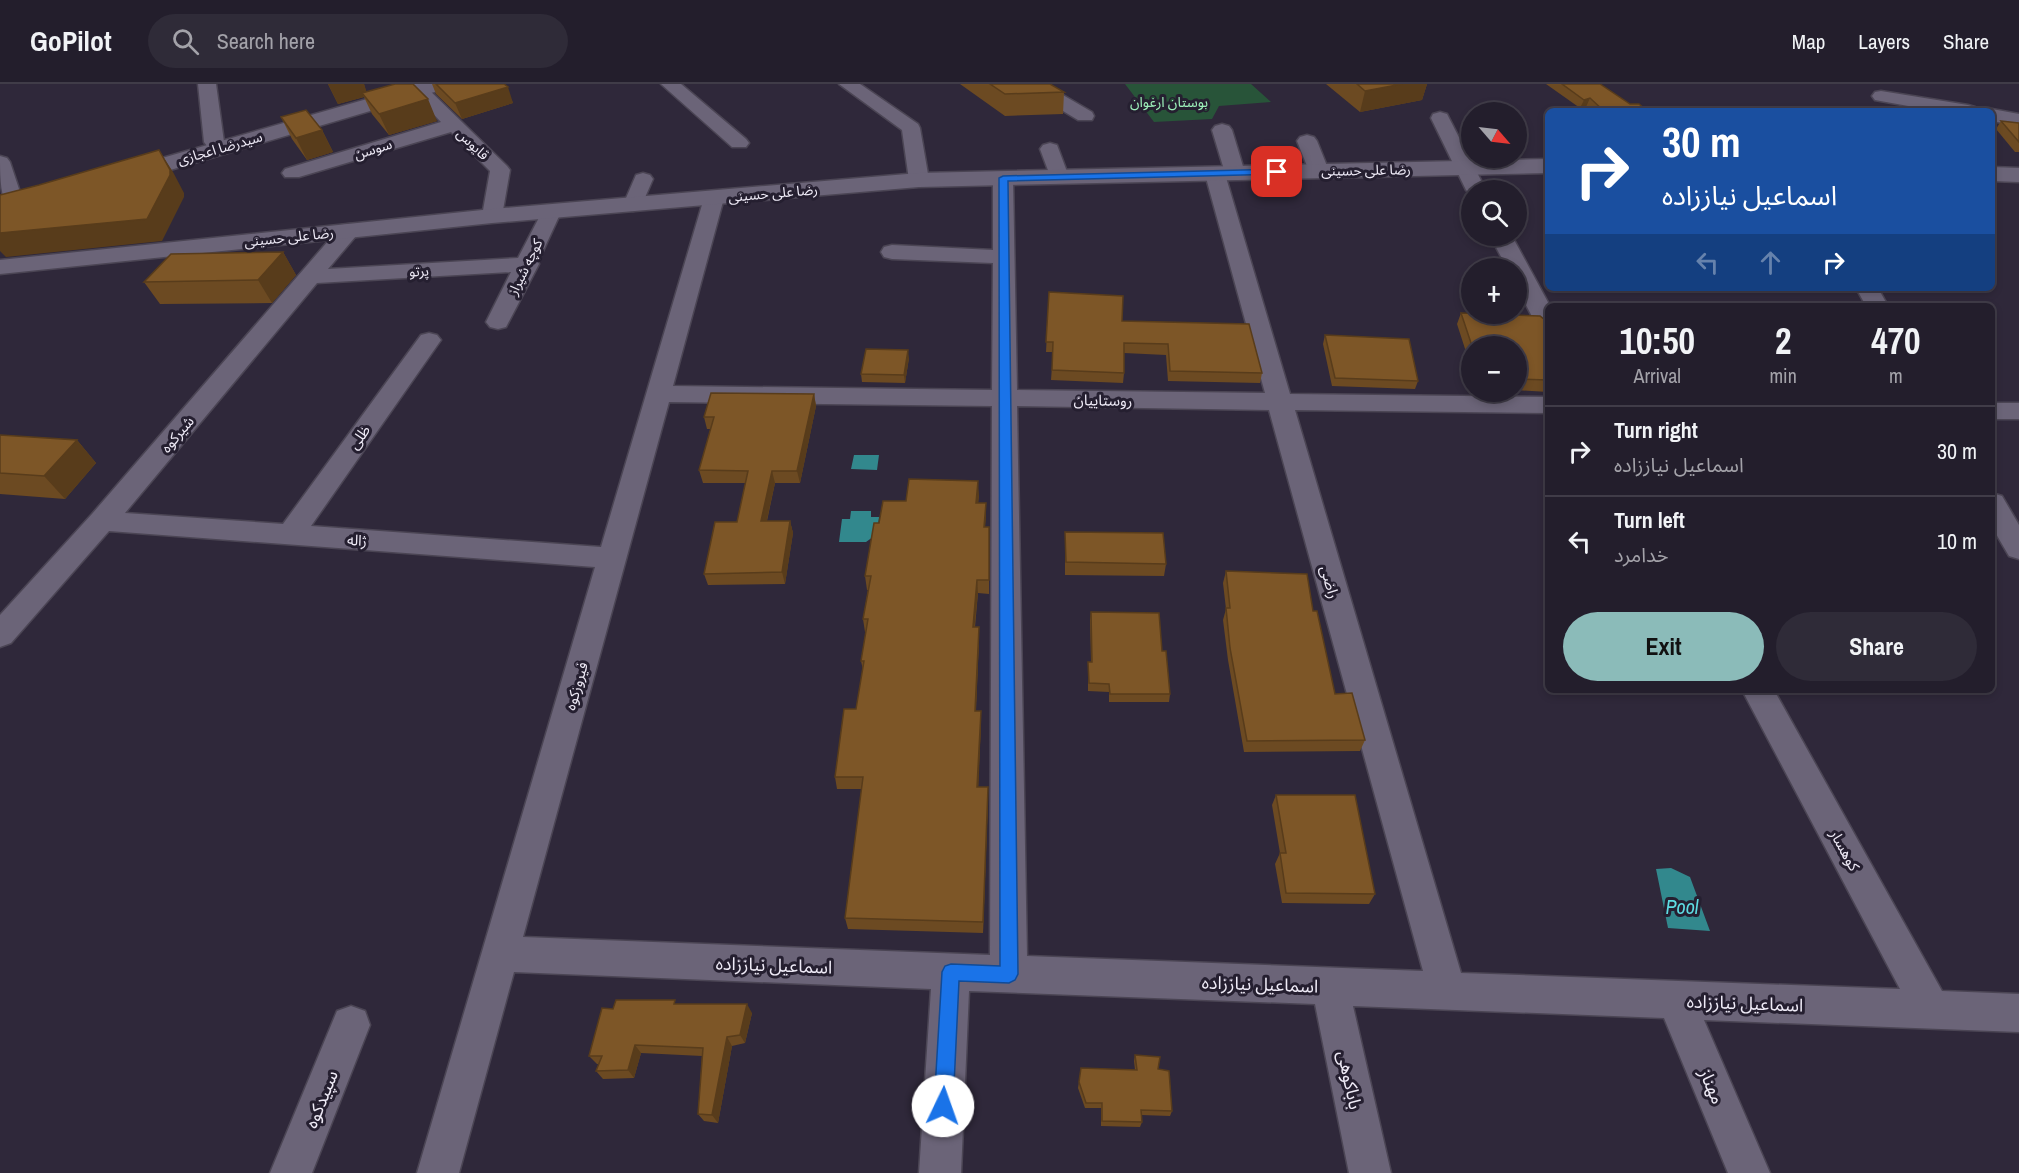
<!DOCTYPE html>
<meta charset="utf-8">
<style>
:root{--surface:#231e2c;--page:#2f2b38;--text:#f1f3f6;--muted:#a3a2a9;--line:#403c48;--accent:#8bbbb9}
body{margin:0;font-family:"Archivo Narrow","Noto Sans Arabic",sans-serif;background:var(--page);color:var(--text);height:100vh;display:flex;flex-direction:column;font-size:22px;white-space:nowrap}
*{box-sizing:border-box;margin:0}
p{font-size:20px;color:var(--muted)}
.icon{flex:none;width:33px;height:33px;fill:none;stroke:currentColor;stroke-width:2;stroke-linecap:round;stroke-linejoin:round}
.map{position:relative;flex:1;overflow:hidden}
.panel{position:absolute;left:1545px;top:219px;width:450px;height:390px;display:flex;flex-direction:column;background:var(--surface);border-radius:9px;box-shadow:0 3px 9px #0003,0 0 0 2px var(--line)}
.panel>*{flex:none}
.top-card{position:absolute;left:1545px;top:24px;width:450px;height:183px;border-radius:9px;box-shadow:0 3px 9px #0003,0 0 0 2px var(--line);background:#1a4fa0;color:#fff;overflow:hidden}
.needle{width:39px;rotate:118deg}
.tools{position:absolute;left:1461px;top:18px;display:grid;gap:12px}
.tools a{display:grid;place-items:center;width:66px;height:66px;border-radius:50%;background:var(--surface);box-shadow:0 3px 9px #0003,0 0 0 2px var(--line);font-size:30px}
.pin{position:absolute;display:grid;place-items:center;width:51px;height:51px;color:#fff;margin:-26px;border-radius:12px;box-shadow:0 3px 9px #0006}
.me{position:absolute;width:66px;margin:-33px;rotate:3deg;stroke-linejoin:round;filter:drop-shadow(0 0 4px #0008)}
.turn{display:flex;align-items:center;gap:21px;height:126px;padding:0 18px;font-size:27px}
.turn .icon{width:78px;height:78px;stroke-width:2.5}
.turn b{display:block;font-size:42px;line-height:51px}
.lanes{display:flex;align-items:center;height:57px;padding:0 18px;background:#0003;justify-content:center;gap:30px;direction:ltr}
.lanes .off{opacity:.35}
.eta{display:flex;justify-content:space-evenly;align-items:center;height:102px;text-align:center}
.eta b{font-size:36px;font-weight:800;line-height:42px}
.primary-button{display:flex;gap:12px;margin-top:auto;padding:12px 18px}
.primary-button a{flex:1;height:69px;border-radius:36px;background:var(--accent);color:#111;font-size:24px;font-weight:800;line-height:69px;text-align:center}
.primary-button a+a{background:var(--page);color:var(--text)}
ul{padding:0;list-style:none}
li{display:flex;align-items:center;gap:18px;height:90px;padding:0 18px;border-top:2px solid var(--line)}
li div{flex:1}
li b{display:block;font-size:22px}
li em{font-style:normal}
header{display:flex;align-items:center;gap:36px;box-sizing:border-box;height:84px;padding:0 30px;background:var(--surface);border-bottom:2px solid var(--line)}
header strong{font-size:28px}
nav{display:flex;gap:33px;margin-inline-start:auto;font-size:21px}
.search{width:420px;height:54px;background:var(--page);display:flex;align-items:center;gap:15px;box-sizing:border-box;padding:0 21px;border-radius:33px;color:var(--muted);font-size:22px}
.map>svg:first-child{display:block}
.green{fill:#285439}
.water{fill:#32888d}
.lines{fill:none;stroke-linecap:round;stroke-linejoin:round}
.minor-casing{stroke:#4b4554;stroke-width:3}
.tertiary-casing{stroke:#4b4554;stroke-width:3}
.secondary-casing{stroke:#4b4554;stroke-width:3}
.minor{fill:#6b6478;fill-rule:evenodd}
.tertiary{fill:#6b6478;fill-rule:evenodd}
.secondary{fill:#6b6478;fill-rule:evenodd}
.wall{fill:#6c4a22}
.shaded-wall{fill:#583c1b}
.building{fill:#7d5627;stroke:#583c1b;stroke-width:1.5}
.route{fill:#1a73e8;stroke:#114b97;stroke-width:1.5}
.labels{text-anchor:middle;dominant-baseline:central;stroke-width:6;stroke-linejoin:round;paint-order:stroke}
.far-park-label{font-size:14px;fill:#9df1ba;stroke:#251f30}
.far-street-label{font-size:14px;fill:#efebf7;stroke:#251f30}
.street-label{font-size:15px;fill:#efebf7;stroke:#251f30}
.near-street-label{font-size:18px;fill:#efebf7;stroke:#251f30}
.near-water-label{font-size:20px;font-style:italic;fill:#5edce3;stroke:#251f30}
</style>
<header>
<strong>GoPilot</strong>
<div class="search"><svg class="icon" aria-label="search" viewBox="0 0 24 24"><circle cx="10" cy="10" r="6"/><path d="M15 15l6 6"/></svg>Search here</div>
<nav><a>Map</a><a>Layers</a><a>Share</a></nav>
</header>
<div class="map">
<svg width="2019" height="1089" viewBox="0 0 2019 1089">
<rect width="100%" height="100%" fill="#2f283a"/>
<path class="green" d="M 1125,0 L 1251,0 L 1271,18 L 1219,22 L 1212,35 L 1154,38 Z"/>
<path class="water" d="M 854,371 L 879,371 L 877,386 L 851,385 Z
M 851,427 L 871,427 L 871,433 L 879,433 L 877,450 L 866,458 L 839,458 L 842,435 L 850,435 Z
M 1671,784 L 1690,793 L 1710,847 L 1668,844 L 1656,785 Z"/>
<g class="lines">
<g class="minor-casing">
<path id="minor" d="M 198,0 L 216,0 L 224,58 L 221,62 L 207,62 L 204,58 Z
M 404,0 L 423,0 L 507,82 L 510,86 L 502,132 L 499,136 L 492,138 L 485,136 L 482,132 L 490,87 L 451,48 L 299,93 L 285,93 L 282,89 L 285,85 L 441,38 Z
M 661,0 L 681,0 L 746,55 L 749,59 L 746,63 L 732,63 Z
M 839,0 L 860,0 L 918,40 L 920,44 L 929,96 L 926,100 L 912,100 L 909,96 L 902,46 Z
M 1022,0 L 1044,0 L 1092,28 L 1094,32 L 1092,36 L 1078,36 L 1025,4 Z
M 1881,7 L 1968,21 L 1975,23 L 1977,27 L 1936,27 L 1875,16 L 1872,12 L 1875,8 Z
M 1992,25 L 2019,30 L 2019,42 L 1992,37 L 1992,27 L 1986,27 Z
M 1440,28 L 1447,30 L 1449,34 L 1486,106 L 1472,106 L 1472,111 L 1466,106 L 1431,34 L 1433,30 Z
M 1222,40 L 1229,42 L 1232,46 L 1245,89 L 1242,93 L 1228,93 L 1225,89 L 1212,46 L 1215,42 Z
M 1307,51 L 1314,53 L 1317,57 L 1329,87 L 1326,91 L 1312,91 L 1309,87 L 1297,57 L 1300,53 Z
M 1050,59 L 1057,61 L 1069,93 L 1066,97 L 1052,97 L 1040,65 L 1043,61 Z
M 0,72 L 7,74 L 10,78 L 23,117 L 20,121 L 13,123 L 6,121 C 0,108 0,88 0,72 Z
M 1215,84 L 1222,86 L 1225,90 L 1290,310 L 1548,313 L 1548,329 L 1295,326 L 1461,889 L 1900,905 L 1742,606 L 1774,606 L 1942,907 L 2019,910 L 2019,948 L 1704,936 L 1770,1089 L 1728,1089 L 1664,934 L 1353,922 L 1391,1089 L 1349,1089 L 1315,920 L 969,907 L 961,1089 L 919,1089 L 931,905 L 514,888 L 459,1089 L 417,1089 L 595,483 L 109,447 L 11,559 L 0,563 L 0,531 L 92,430 L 342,141 L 350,140 L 358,141 L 361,146 L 328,185 L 518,174 L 544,124 L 551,122 L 558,124 L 561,128 L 538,178 L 539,180 L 506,243 L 498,245 L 490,243 L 486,238 L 511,188 L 317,199 L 125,429 L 283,440 L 421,251 L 429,249 L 437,251 L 441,256 L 311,442 L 601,463 L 704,114 L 707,110 L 714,108 L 721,110 L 724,114 L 673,302 L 992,306 L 993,179 L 892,175 L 884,173 L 881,168 L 884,163 L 892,161 L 993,166 L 993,95 L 996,91 L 1010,91 L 1013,95 L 1017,306 L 1265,309 L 1205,90 L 1208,86 ZM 669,318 L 992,322 L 990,871 L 523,853 ZM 1017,322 L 1269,326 L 1423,887 L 1027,872 Z
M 643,89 L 650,91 L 653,95 L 640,125 L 633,127 L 626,125 L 623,121 L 636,91 Z
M 1490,152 L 1512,152 L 1550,222 L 1548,222 L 1548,247 L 1540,245 L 1536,240 L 1516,202 L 1516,184 L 1507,184 Z
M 1856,204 L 1878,204 L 1888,222 L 1866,222 Z
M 1992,319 L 2019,319 L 2019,335 L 1992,335 Z
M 1992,409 L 2002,412 L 2019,441 L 2019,475 L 2009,472 L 1992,443 Z
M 351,922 L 365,927 L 370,941 L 312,1089 L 270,1089 L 337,927 Z"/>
</g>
<g class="tertiary-casing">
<path id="tertiary" d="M 1548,75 L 1548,89 L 919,103 L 492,139 L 0,190 L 0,176 L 492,125 L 919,89 Z
M 1992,83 L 2019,84 L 2019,98 L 1992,97 Z"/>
</g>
<g class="secondary-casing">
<path id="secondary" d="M 419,0 L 451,0 L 448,4 L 133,97 L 125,99 L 117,97 L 114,92 L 117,87 Z"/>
</g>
<use href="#minor" class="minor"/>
<use href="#tertiary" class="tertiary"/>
<use href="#secondary" class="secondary"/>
</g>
<path class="wall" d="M 328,0 L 364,0 L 366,8 L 437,37 L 389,51 L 372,30 L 364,13 L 338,20 Z
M 432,0 L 504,0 L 513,19 L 462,35 L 436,10 Z
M 960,0 L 1050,0 L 1064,8 L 1063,30 L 1005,32 Z
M 1326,0 L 1427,0 L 1422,16 L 1360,28 Z
M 1546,0 L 1600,0 L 1630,20 L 1647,27 L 1590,27 L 1586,23 L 1580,24 Z
M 281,33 L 322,46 L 333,68 L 307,76 L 292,55 Z
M 2001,37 L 2019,39 L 2019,68 L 2015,68 L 1996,45 Z
M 283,168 L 296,191 L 272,219 L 160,220 L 144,198 Z
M 1049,208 L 1122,237 L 1262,289 L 1260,299 L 1168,297 L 1166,271 L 1124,269 L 1124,289 L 1123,299 L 1051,296 L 1053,268 L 1046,268 Z
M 1461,229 L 1548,244 L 1548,308 L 1516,306 L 1516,262 L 1472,262 L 1472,304 L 1470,304 L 1464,284 L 1468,274 L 1457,240 Z
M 1325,251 L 1418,297 L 1415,305 L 1332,302 L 1323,260 Z
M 909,274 L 905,299 L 862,298 L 861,290 Z
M 814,310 L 816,322 L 800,399 L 775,399 L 767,437 L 790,437 L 793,449 L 785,500 L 708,501 L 704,490 L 737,438 L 746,399 L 703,399 L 699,386 L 711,345 L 707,345 L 704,333 Z
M 0,351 L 77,356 L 96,379 L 65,415 L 0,410 Z
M 979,411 L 978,419 L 986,419 L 985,443 L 989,443 L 989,510 L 978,509 L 975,543 L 979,556 L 976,627 L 981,640 L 978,703 L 988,703 L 988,715 L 983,849 L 848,845 L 845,834 L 862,705 L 837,705 L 835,693 L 856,625 L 863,586 L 861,577 L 866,548 L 865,548 L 863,535 L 868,506 L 867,506 L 865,492 L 879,439 Z
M 1065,448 L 1166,480 L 1164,492 L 1065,491 Z
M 1226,487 L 1313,527 L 1335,610 L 1365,656 L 1360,667 L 1244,668 L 1228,576 L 1223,536 L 1226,525 L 1223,499 Z
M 1091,528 L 1162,567 L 1170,610 L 1169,618 L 1109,618 L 1109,608 L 1088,607 L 1088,578 L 1091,578 L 1090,536 Z
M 1276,711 L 1375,810 L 1369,820 L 1282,819 L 1275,780 L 1280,769 L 1272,721 Z
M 677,920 L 752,929 L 745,959 L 732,962 L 718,1039 L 704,1037 L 698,1030 L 702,972 L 641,969 L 634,994 L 603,995 L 596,987 L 599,980 L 597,980 L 589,972 Z
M 1135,971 L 1158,985 L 1172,1027 L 1170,1032 L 1141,1031 L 1142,1038 L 1140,1043 L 1101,1042 L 1101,1024 L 1085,1024 L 1078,1004 L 1081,984 L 1135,986 L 1134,977 Z"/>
<path class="shaded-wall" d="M 328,0 L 364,0 L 368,12 L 362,9 L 364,13 L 338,20 Z
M 1402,0 L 1427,0 L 1422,16 L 1360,28 L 1365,7 Z
M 508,3 L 513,19 L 462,35 L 455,19 Z
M 1590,14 L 1586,23 L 1580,24 L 1584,16 Z
M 428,15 L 437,37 L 389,51 L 379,30 Z
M 322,46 L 333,68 L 307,76 L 296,54 Z
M 159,66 L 173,88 L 184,109 L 184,113 L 162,157 L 6,173 L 0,167 L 0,146 Z
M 283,168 L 296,191 L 272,219 L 258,196 Z
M 908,266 L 909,274 L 905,299 L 904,291 Z
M 814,310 L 816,322 L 800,399 L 797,387 Z
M 77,356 L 96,379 L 65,415 L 44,392 Z
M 772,387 L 775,399 L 764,449 L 761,437 Z
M 978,397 L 979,411 L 977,432 L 976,419 Z
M 986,419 L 986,433 L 984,456 L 984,443 Z
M 790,437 L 793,449 L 785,500 L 782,488 Z
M 977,496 L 978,509 L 973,556 L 973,543 Z
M 979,543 L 979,556 L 975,640 L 975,627 Z
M 981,627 L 981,640 L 978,715 L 977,703 Z
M 988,703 L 988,715 L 983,849 L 983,838 Z
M 747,920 L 752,929 L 745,959 L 740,951 Z
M 727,953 L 732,962 L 718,1039 L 712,1031 Z
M 635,961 L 641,969 L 634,994 L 628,986 Z"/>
<path class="building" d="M 395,0 L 413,0 L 428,15 L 379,30 L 362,9 Z
M 436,0 L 504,0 L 508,3 L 455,19 Z
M 990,0 L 1050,0 L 1064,8 L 1005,10 Z
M 1357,0 L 1402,0 L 1365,7 Z
M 1562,0 L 1600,0 L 1630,20 L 1639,20 L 1647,27 L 1604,27 L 1590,14 L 1584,16 Z
M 306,26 L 322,46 L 296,54 L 281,33 Z
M 2001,37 L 2019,39 L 2019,58 Z
M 159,66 L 170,86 L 170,91 L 147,135 L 0,149 L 0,111 L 39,101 Z
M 283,168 L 258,196 L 144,198 L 171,170 Z
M 1049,208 L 1123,212 L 1122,237 L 1249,240 L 1262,289 L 1170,287 L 1168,260 L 1124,259 L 1124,289 L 1052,286 L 1053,258 L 1046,258 Z
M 1461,229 L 1540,232 L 1545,236 L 1548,244 L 1548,296 L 1516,295 L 1516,262 L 1472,262 Z
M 1325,251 L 1409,255 L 1418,297 L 1335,294 Z
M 866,265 L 908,266 L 904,291 L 861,290 Z
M 1468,273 L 1472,274 L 1472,284 Z
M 711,309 L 814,310 L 797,387 L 772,387 L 761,437 L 790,437 L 782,488 L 704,490 L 715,438 L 737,438 L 748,387 L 699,386 L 714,333 L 704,333 Z
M 0,351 L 77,356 L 44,392 L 0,389 Z
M 909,395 L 978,397 L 976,419 L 986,419 L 984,443 L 989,443 L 989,496 L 977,496 L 973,543 L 979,543 L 975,627 L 981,627 L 977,703 L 988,703 L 983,838 L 845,834 L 863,693 L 835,693 L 844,625 L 856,625 L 864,577 L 861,577 L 868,535 L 863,535 L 871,492 L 865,492 L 874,439 L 879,439 L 883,417 L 906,417 Z
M 1065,448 L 1163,449 L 1166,480 L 1066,478 Z
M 1226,487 L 1307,490 L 1313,527 L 1317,527 L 1335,610 L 1352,609 L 1365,656 L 1247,657 L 1230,564 L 1226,524 L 1230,524 Z
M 1091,528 L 1159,529 L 1162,567 L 1166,567 L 1170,610 L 1110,610 L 1109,600 L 1089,599 L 1088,578 L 1092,578 Z
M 1276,711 L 1355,711 L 1375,810 L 1286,809 L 1280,769 L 1286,769 Z
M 616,916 L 675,916 L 674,920 L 747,920 L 740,951 L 727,953 L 712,1031 L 698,1030 L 703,964 L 635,961 L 628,986 L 596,987 L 602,972 L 589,972 L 602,924 L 613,925 Z
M 1135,971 L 1160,973 L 1158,985 L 1169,987 L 1172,1027 L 1141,1026 L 1142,1038 L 1102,1037 L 1102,1019 L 1086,1019 L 1079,998 L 1081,984 L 1137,986 Z"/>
<path class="route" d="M 1277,85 L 1280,86 L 1280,90 L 1008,97 L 1018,890 L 1015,896 L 1009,899 L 959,897 L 953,1022 L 950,1028 L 943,1031 L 937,1028 L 934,1022 L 942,888 L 945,882 L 951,880 L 1000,882 L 999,94 L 1003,92 Z"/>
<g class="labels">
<g class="far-park-label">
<text x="1169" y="18">بوستان ارغوان</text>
</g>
<g class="far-street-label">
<text transform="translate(473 60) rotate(44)">قایوس</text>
<text transform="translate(220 64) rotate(-16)">سیدرضا اعجازی</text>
<text transform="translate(373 65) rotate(-17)">سوسن</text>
<text transform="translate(1366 86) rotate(-1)">رضا علی حسینی</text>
<text transform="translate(773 109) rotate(-5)">رضا علی حسینی</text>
<text transform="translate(289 153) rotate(-6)">رضا علی حسینی</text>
<text transform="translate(525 183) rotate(-64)">کوچه شیراز</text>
<text transform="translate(419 187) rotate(-3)">پرتو</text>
</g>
<g class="street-label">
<text transform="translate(1103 316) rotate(1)">روستاییان</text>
<text transform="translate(177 350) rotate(-50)">شیرکوه</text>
<text transform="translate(359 353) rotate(-54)">ظلی</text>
<text transform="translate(357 456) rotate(4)">ژاله</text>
<text transform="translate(1330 498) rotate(74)">راضی</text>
<text transform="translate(576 602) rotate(-74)">فیروزکوه</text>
<text transform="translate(1845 766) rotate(61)">کوهسار</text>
</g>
<g class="near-street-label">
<text transform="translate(774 881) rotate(2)">اسماعیل نیاززاده</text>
<text transform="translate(1260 900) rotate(2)">اسماعیل نیاززاده</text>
<text transform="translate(1745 919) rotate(2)">اسماعیل نیاززاده</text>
<text transform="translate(1350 996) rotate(78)">باباکوهی</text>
<text transform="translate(1712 1002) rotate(67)">مهناز</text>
<text transform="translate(321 1015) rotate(-68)">سپیدکوه</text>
</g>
<g class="near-water-label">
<text x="1682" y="822">Pool</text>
</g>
</g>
</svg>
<div class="tools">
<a><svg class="needle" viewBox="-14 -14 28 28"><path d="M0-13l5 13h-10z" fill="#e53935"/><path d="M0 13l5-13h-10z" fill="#a3a2a9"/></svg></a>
<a><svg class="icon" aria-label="search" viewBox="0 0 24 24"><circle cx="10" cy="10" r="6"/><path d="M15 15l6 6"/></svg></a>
<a>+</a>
<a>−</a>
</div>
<div class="pin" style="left:1277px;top:88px;background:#d93025"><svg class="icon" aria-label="arrive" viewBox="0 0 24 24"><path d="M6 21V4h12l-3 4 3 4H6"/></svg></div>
<svg class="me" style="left:943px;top:1022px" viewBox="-20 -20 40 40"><circle r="19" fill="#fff"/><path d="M0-13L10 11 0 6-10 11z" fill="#1a73e8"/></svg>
<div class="top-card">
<div class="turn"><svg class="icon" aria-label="right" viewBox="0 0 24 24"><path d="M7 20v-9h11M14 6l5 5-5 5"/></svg><div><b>30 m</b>اسماعیل نیاززاده</div></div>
<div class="lanes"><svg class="icon off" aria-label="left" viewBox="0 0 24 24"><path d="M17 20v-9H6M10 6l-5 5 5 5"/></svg><svg class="icon off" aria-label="ahead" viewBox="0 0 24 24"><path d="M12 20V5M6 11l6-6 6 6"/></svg><svg class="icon" aria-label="right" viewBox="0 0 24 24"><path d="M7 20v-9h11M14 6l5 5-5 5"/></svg></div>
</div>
<section class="panel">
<div class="eta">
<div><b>10:50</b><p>Arrival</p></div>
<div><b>2</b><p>min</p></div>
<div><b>470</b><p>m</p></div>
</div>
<ul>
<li><svg class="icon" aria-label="right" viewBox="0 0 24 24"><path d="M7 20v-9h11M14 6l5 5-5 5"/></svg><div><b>Turn right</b><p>اسماعیل نیاززاده</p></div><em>30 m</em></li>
<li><svg class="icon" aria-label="left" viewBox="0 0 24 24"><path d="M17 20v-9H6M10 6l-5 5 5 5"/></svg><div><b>Turn left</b><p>خدامرد</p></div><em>10 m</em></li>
</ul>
<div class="primary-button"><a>Exit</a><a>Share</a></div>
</section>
</div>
